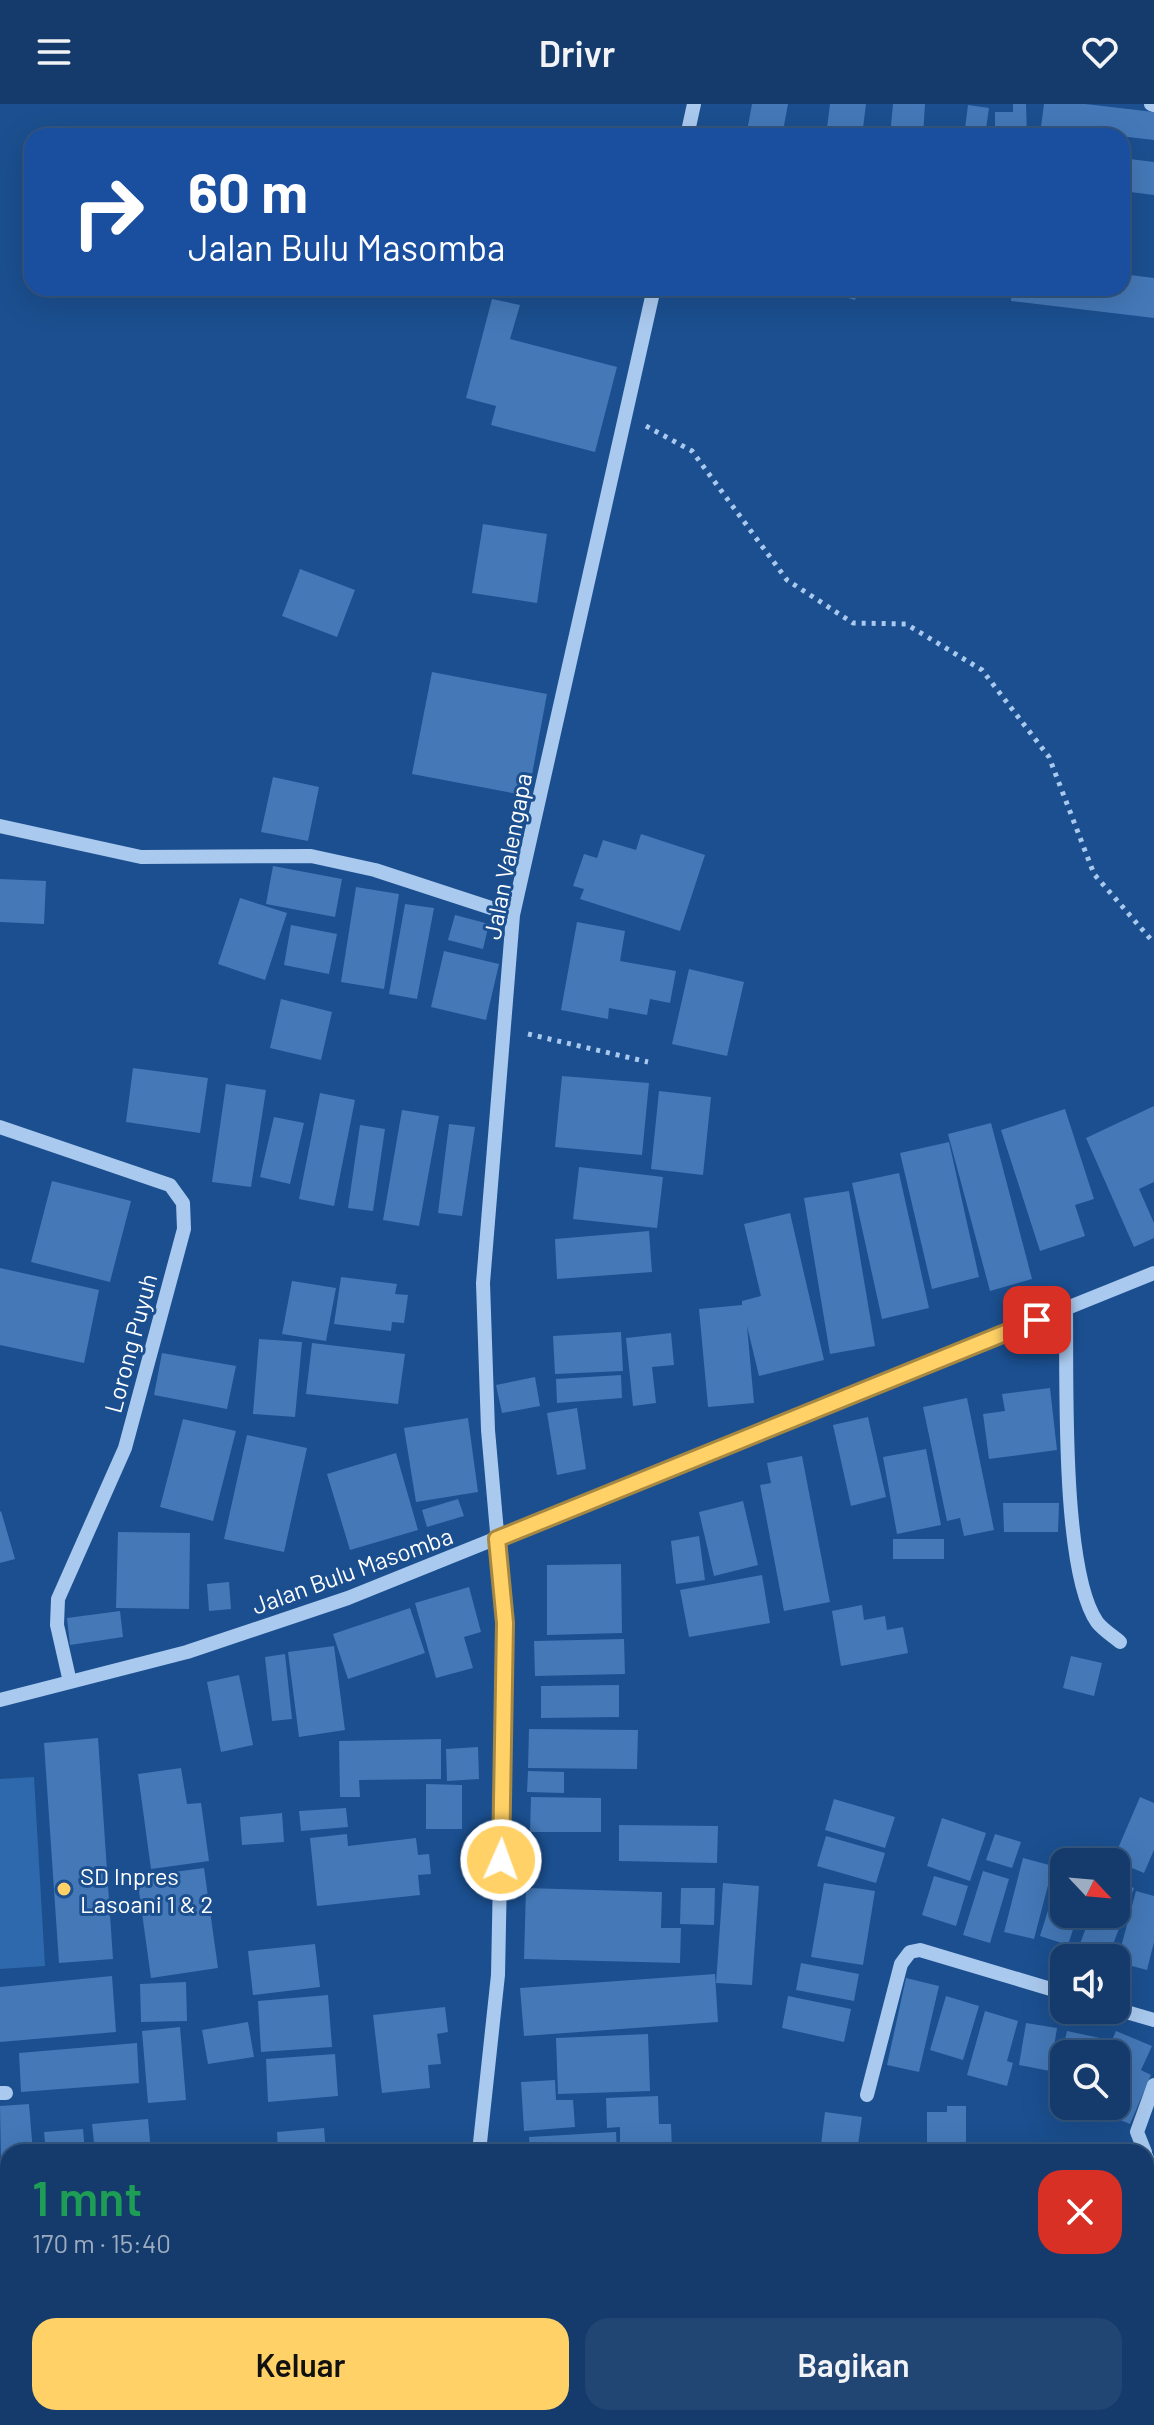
<!DOCTYPE html>
<html lang="id">
<meta charset="utf-8">
<style>
:root{--surface:#143b6b;--page:#214673;--text:#f1f3f6;--muted:#9dadc1;--line:#33557e;--accent:#ffd166}
body{margin:0;font-family:Barlow,sans-serif;background:var(--page);color:var(--text);height:100vh;display:flex;flex-direction:column;font-size:30px;white-space:nowrap}
*{box-sizing:border-box;margin:0}
p{font-size:26px;color:var(--muted)}
.icon{flex:none;width:44px;height:44px;fill:none;stroke:currentColor;stroke-width:2;stroke-linecap:round;stroke-linejoin:round}
.map{position:relative;flex:1;overflow:hidden}
.panel{position:absolute;left:0px;top:2040px;width:1154px;height:282px;display:flex;flex-direction:column;background:var(--surface);border-radius:24px 24px 0 0;box-shadow:0 8px 32px #0002,0 0 0 2px var(--line)}
.panel>*{flex:none}
.guide{position:absolute;left:24px;top:24px;width:1106px;height:168px;border-radius:24px;box-shadow:0 8px 32px #0002,0 0 0 2px var(--line);background:#1a4fa0;color:#fff;overflow:hidden}
.needle{width:52px;rotate:116deg}
.tools{position:absolute;left:1050px;top:1744px;display:grid;gap:16px}
.tools a{display:grid;place-items:center;width:80px;height:80px;border-radius:16px;background:var(--surface);box-shadow:0 8px 32px #0002,0 0 0 2px var(--line);font-size:40px}
.pin{position:absolute;display:grid;place-items:center;width:68px;height:68px;color:#fff;margin:-34px;border-radius:16px;box-shadow:0 4px 12px #0006}
.me{position:absolute;width:88px;margin:-44px;rotate:2deg;stroke-linejoin:round;filter:drop-shadow(0 0 6px #0008)}
.turn{display:flex;align-items:center;gap:28px;height:168px;padding:0 32px;font-size:36px}
.turn .icon{width:104px;height:104px;stroke-width:2.5}
.turn b{display:block;font-size:56px;line-height:68px}
.round{display:grid;place-items:center;flex:none;width:84px;height:84px;border-radius:24px;background:var(--page)}
.summary{display:flex;align-items:center;justify-content:space-between;height:136px;padding:0 32px}
h1{font-size:48px;font-weight:600;line-height:60px;color:#1e9e55}
.button{display:flex;gap:16px;margin-top:auto;padding:16px 32px}
.button a{flex:1;height:92px;border-radius:24px;background:var(--accent);color:#111;font-size:32px;font-weight:600;line-height:92px;text-align:center}
.button a+a{background:var(--page);color:var(--text)}
header{display:flex;justify-content:space-between;align-items:center;height:104px;padding:0 32px;background:var(--surface);font-size:36px;font-weight:600}
.map>svg:first-child{display:block}
.green{fill:#2e69ad}
.building{fill:#4478b7}
.lines{fill:none;stroke-linecap:round;stroke-linejoin:round}
.path{stroke:#a9c9ee;stroke-width:5;stroke-dasharray:4 6;stroke-linecap:butt}
.minor{stroke:#a9c9ee;stroke-width:14}
.route-casing{stroke:#a68842;stroke-width:20}
.route{stroke:#ffd166;stroke-width:14}
.poi-dot{fill:#ffd166;stroke:#1b4f8f;stroke-width:3}
.labels{text-anchor:middle;dominant-baseline:central;stroke-width:6;stroke-linejoin:round;paint-order:stroke}
.street-label{font-size:24px;fill:#fff;stroke:#1b4f8f}
.poi-label{font-size:24px;fill:#fff;stroke:#1b4f8f;text-anchor:start}
</style>
<header><svg class="icon" aria-label="menu" viewBox="0 0 24 24"><path d="M4 6h16M4 12h16M4 18h16"/></svg>Drivr<svg class="icon" aria-label="heart" viewBox="0 0 24 24"><path d="M12 20l-8-8c-3-5 5-10 8-4 3-6 11-1 8 4z"/></svg></header>
<div class="map">
<svg width="1154" height="2321" viewBox="0 0 1154 2321">
<rect width="100%" height="100%" fill="#1b4f8f"/>
<path class="green" d="M 34,1673 L 45,1862 L 0,1865 L 0,1675 Z"/>
<path class="building" d="M 752,0 L 788,0 L 782,32 L 747,27 Z
M 830,0 L 866,0 L 862,32 L 826,32 Z
M 893,0 L 925,0 L 923,32 L 890,32 Z
M 1013,0 L 1026,0 L 1027,32 L 995,32 L 995,8 L 1013,8 Z
M 1044,0 L 1085,0 L 1154,8 L 1154,36 L 1041,23 Z
M 968,1 L 989,4 L 985,32 L 964,32 Z
M 1122,54 L 1154,58 L 1154,91 L 1122,87 Z
M 1122,170 L 1154,174 L 1154,214 L 1011,197 L 1012,184 L 1122,184 Z
M 815,184 L 859,184 L 855,196 Z
M 492,195 L 520,201 L 510,235 L 617,263 L 595,348 L 491,321 L 496,302 L 466,294 Z
M 483,420 L 547,430 L 537,499 L 472,489 Z
M 300,465 L 355,486 L 337,533 L 282,512 Z
M 432,568 L 547,590 L 528,692 L 412,670 Z
M 273,673 L 319,683 L 308,737 L 261,728 Z
M 641,730 L 705,751 L 680,827 L 580,795 L 584,785 L 573,782 L 584,750 L 597,754 L 603,736 L 636,746 Z
M 273,762 L 342,775 L 335,813 L 266,800 Z
M 0,775 L 46,777 L 44,820 L 0,818 Z
M 356,783 L 399,790 L 384,885 L 341,878 Z
M 240,794 L 287,809 L 265,876 L 218,860 Z
M 405,800 L 434,804 L 417,895 L 389,890 Z
M 455,811 L 489,820 L 483,845 L 448,836 Z
M 577,818 L 625,827 L 620,857 L 676,867 L 670,899 L 650,895 L 647,911 L 609,904 L 608,915 L 561,906 Z
M 291,821 L 337,830 L 329,870 L 284,861 Z
M 444,847 L 499,860 L 486,916 L 431,903 Z
M 689,865 L 744,878 L 727,952 L 672,940 Z
M 281,895 L 332,908 L 321,956 L 270,944 Z
M 133,964 L 208,974 L 200,1029 L 126,1018 Z
M 562,972 L 649,979 L 642,1051 L 555,1043 Z
M 226,980 L 266,986 L 251,1083 L 212,1078 Z
M 659,987 L 711,993 L 703,1071 L 651,1065 Z
M 320,989 L 355,996 L 334,1102 L 299,1095 Z
M 1154,1002 L 1154,1078 L 1139,1085 L 1154,1119 L 1154,1134 L 1134,1143 L 1086,1034 Z
M 1065,1005 L 1094,1095 L 1075,1101 L 1085,1132 L 1040,1147 L 1001,1026 Z
M 402,1006 L 439,1012 L 419,1122 L 383,1116 Z
M 274,1013 L 304,1019 L 290,1080 L 260,1073 Z
M 991,1019 L 1032,1175 L 990,1187 L 948,1030 Z
M 449,1020 L 475,1023 L 462,1112 L 438,1109 Z
M 360,1021 L 385,1025 L 373,1107 L 348,1104 Z
M 949,1038 L 979,1173 L 932,1185 L 900,1049 Z
M 579,1063 L 663,1073 L 657,1124 L 573,1115 Z
M 899,1069 L 929,1204 L 882,1215 L 852,1079 Z
M 52,1077 L 131,1097 L 110,1178 L 31,1158 Z
M 849,1087 L 875,1242 L 830,1250 L 804,1094 Z
M 790,1109 L 824,1256 L 759,1272 L 747,1222 L 754,1299 L 708,1303 L 699,1205 L 742,1201 L 742,1197 L 761,1192 L 744,1120 Z
M 649,1127 L 652,1168 L 557,1175 L 555,1135 Z
M 0,1164 L 99,1186 L 84,1259 L 0,1241 Z
M 341,1173 L 397,1180 L 395,1190 L 408,1191 L 404,1219 L 392,1218 L 391,1227 L 334,1220 Z
M 292,1177 L 336,1184 L 326,1237 L 282,1230 Z
M 621,1228 L 623,1267 L 555,1270 L 553,1232 Z
M 671,1229 L 674,1261 L 652,1263 L 656,1299 L 633,1302 L 626,1234 Z
M 259,1235 L 302,1238 L 295,1313 L 253,1310 Z
M 312,1239 L 405,1250 L 398,1300 L 306,1290 Z
M 162,1249 L 236,1262 L 227,1305 L 154,1291 Z
M 621,1271 L 622,1294 L 557,1299 L 556,1275 Z
M 535,1273 L 540,1302 L 502,1309 L 496,1281 Z
M 1050,1284 L 1057,1346 L 989,1355 L 983,1310 L 1005,1307 L 1002,1290 Z
M 967,1294 L 994,1426 L 964,1432 L 960,1414 L 947,1417 L 923,1303 Z
M 577,1304 L 586,1365 L 557,1371 L 547,1309 Z
M 868,1313 L 886,1393 L 851,1402 L 833,1321 Z
M 468,1314 L 478,1388 L 416,1398 L 404,1324 Z
M 183,1315 L 236,1327 L 213,1417 L 160,1403 Z
M 247,1331 L 307,1344 L 284,1448 L 224,1435 Z
M 926,1345 L 941,1421 L 897,1430 L 883,1353 Z
M 396,1349 L 418,1426 L 350,1446 L 327,1370 Z
M 802,1352 L 830,1498 L 784,1507 L 760,1381 L 771,1379 L 767,1359 Z
M 458,1395 L 464,1412 L 427,1423 L 422,1406 Z
M 743,1397 L 758,1461 L 714,1472 L 699,1408 Z
M 1003,1399 L 1059,1399 L 1058,1428 L 1004,1428 Z
M 1,1407 L 15,1455 L 0,1459 L 0,1408 Z
M 118,1428 L 190,1429 L 189,1505 L 116,1504 Z
M 699,1432 L 705,1476 L 676,1480 L 671,1437 Z
M 893,1435 L 944,1435 L 944,1455 L 893,1455 Z
M 621,1460 L 622,1529 L 547,1531 L 547,1461 Z
M 762,1471 L 770,1519 L 689,1533 L 680,1486 Z
M 229,1478 L 231,1505 L 209,1507 L 207,1480 Z
M 469,1483 L 481,1528 L 464,1533 L 473,1564 L 436,1574 L 415,1499 Z
M 862,1501 L 864,1516 L 885,1512 L 887,1526 L 903,1523 L 908,1549 L 841,1562 L 832,1507 Z
M 410,1504 L 425,1549 L 348,1575 L 333,1530 Z
M 120,1507 L 123,1533 L 70,1541 L 67,1514 Z
M 624,1535 L 625,1570 L 535,1572 L 534,1537 Z
M 334,1542 L 345,1626 L 299,1633 L 288,1548 Z
M 285,1550 L 292,1615 L 272,1617 L 265,1553 Z
M 1071,1552 L 1102,1559 L 1094,1592 L 1063,1584 Z
M 239,1571 L 253,1641 L 221,1648 L 207,1578 Z
M 619,1581 L 619,1613 L 541,1614 L 541,1582 Z
M 529,1625 L 638,1626 L 637,1665 L 528,1664 Z
M 98,1634 L 113,1855 L 59,1859 L 44,1639 Z
M 441,1635 L 441,1675 L 359,1676 L 360,1693 L 340,1693 L 339,1637 Z
M 478,1643 L 479,1675 L 447,1677 L 446,1645 Z
M 181,1664 L 187,1700 L 201,1699 L 209,1757 L 151,1765 L 138,1670 Z
M 528,1667 L 564,1668 L 564,1689 L 527,1688 Z
M 426,1680 L 462,1681 L 462,1725 L 426,1725 Z
M 531,1693 L 601,1694 L 601,1728 L 530,1728 Z
M 1140,1693 L 1154,1699 L 1154,1746 L 1144,1769 L 1113,1756 Z
M 834,1695 L 895,1713 L 885,1744 L 825,1726 Z
M 346,1704 L 348,1723 L 301,1727 L 299,1707 Z
M 282,1709 L 284,1738 L 242,1741 L 240,1713 Z
M 942,1714 L 986,1729 L 970,1777 L 927,1762 Z
M 619,1721 L 718,1722 L 717,1759 L 619,1757 Z
M 347,1730 L 348,1742 L 416,1734 L 418,1751 L 429,1750 L 431,1770 L 418,1771 L 420,1791 L 317,1802 L 310,1734 Z
M 995,1730 L 1021,1738 L 1012,1764 L 986,1756 Z
M 826,1732 L 885,1749 L 876,1779 L 817,1762 Z
M 1023,1754 L 1053,1762 L 1034,1835 L 1004,1828 Z
M 1063,1759 L 1064,1810 L 1078,1810 L 1068,1841 L 1040,1832 Z
M 204,1764 L 218,1864 L 151,1874 L 137,1773 Z
M 983,1767 L 1009,1775 L 990,1839 L 963,1831 Z
M 934,1772 L 968,1782 L 956,1822 L 922,1811 Z
M 1116,1778 L 1134,1784 L 1108,1854 L 1077,1848 L 1091,1810 L 1116,1810 Z
M 723,1779 L 759,1782 L 752,1881 L 716,1879 Z
M 824,1779 L 875,1787 L 863,1861 L 811,1853 Z
M 526,1784 L 662,1788 L 661,1824 L 681,1824 L 680,1859 L 524,1855 Z
M 681,1784 L 715,1784 L 714,1821 L 680,1820 Z
M 1136,1787 L 1154,1792 L 1154,1838 L 1147,1866 L 1117,1858 Z
M 315,1840 L 320,1883 L 253,1891 L 248,1847 Z
M 801,1859 L 859,1870 L 854,1897 L 796,1886 Z
M 715,1870 L 718,1918 L 524,1932 L 520,1884 Z
M 112,1872 L 116,1928 L 0,1938 L 0,1883 Z
M 906,1874 L 939,1882 L 919,1968 L 887,1961 Z
M 186,1878 L 187,1917 L 141,1918 L 140,1880 Z
M 328,1891 L 332,1943 L 261,1948 L 258,1897 Z
M 788,1892 L 851,1905 L 844,1938 L 782,1924 Z
M 946,1892 L 979,1902 L 963,1956 L 930,1946 Z
M 445,1903 L 448,1928 L 437,1930 L 441,1960 L 428,1961 L 430,1984 L 382,1989 L 373,1911 Z
M 985,1907 L 1018,1917 L 1007,1957 L 1013,1959 L 1007,1982 L 967,1971 Z
M 248,1918 L 254,1953 L 208,1960 L 202,1926 Z
M 1026,1919 L 1057,1924 L 1050,1967 L 1019,1961 Z
M 180,1923 L 186,1996 L 148,1999 L 142,1927 Z
M 1067,1927 L 1100,1934 L 1096,1950 L 1064,1950 L 1064,1978 L 1056,1976 Z
M 1116,1927 L 1152,1942 L 1141,1966 L 1151,1971 L 1130,2020 L 1087,2002 L 1116,2002 L 1116,1950 L 1106,1950 Z
M 648,1930 L 650,1987 L 558,1990 L 556,1934 Z
M 137,1939 L 139,1979 L 21,1988 L 19,1949 Z
M 335,1950 L 338,1992 L 268,1998 L 266,1955 Z
M 555,1976 L 556,1996 L 573,1996 L 575,2023 L 524,2027 L 521,1978 Z
M 658,1992 L 659,2020 L 671,2020 L 672,2048 L 620,2048 L 620,2023 L 607,2024 L 606,1994 Z
M 29,2000 L 33,2048 L 8,2048 L 8,2055 L 1,2056 L 0,2002 Z
M 947,2002 L 966,2002 L 966,2048 L 927,2048 L 927,2008 L 947,2008 Z
M 825,2008 L 862,2013 L 857,2048 L 820,2048 Z
M 148,2015 L 151,2048 L 95,2048 L 92,2020 Z
M 324,2024 L 326,2048 L 278,2048 L 277,2028 Z
M 83,2025 L 85,2048 L 46,2048 L 44,2028 Z
M 616,2028 L 617,2048 L 530,2048 L 529,2033 Z
M 0,2278 L 8,2279 L 8,2314 L 37,2314 L 36,2321 L 0,2316 Z"/>
<g class="lines">
<path class="path" d="M 646,322 L 692,347 L 787,476 L 853,519 L 906,520 L 982,566 L 1049,653 L 1094,770 L 1154,839
M 528,930 L 648,958"/>
<path class="minor" d="M 1151,0 L 1154,1
M 687,32 L 694,0
M 0,722 L 141,753 L 311,752 L 375,766 L 513,811
M 0,1023 L 170,1081 L 183,1099 L 184,1125 L 125,1344 L 58,1495 L 57,1521 L 70,1578
M 1066,1205 C 1067,1273 1061,1466 1097,1518 C 1102,1525 1113,1532 1120,1538
M 0,1596 L 187,1548 L 348,1494 L 1154,1169
M 1116,1905 L 1154,1916
M 0,1989 L 6,1989
M 867,1991 L 901,1860 L 910,1848 L 920,1846 L 1064,1889
M 479,2048 L 498,1871 L 505,1519 L 488,1326 L 483,1179 L 513,811 L 654,184
M 1145,2048 L 1137,2028 L 1154,1981
M 1146,2052 L 1149,2060 L 1146,2115
M 0,2166 L 8,2166
M 135,2314 L 159,2321
M 417,2321 L 419,2314
M 1136,2321 L 1136,2314"/>
</g>
<g class="lines">
<g class="route-casing">
<path id="route" d="M 501,1756 L 505,1519 L 497,1435 L 1037,1216"/>
</g>
<use href="#route" class="route"/>
</g>
<circle class="poi-dot" cx="64" cy="1785" r="8"/>
<g class="labels">
<g class="street-label">
<text transform="translate(507 752) rotate(-79)">Jalan Valengapa</text>
<text transform="translate(130 1239) rotate(-75)">Lorong Puyuh</text>
<text transform="translate(352 1466) rotate(-20)">Jalan Bulu Masomba</text>
</g>
<g class="poi-label">
<text x="80" y="1771">SD Inpres<tspan x="80" dy="28">Lasoani 1 &amp; 2</tspan></text>
</g>
</g>
</svg>
<div class="tools">
<a><svg class="needle" viewBox="-14 -14 28 28"><path d="M0-13l5 13h-10z" fill="#e53935"/><path d="M0 13l5-13h-10z" fill="#9dadc1"/></svg></a>
<a><svg class="icon" aria-label="sound" viewBox="0 0 24 24"><path d="M4 9h4l5-4v14l-5-4H4zM17 9q2 3 0 6"/></svg></a>
<a><svg class="icon" aria-label="search" viewBox="0 0 24 24"><circle cx="10" cy="10" r="6"/><path d="M15 15l6 6"/></svg></a>
</div>
<div class="pin" style="left:1037px;top:1216px;background:#d93025"><svg class="icon" aria-label="arrive" viewBox="0 0 24 24"><path d="M6 21V4h12l-3 4 3 4H6"/></svg></div>
<svg class="me" style="left:501px;top:1756px" viewBox="-20 -20 40 40"><circle r="17" fill="#ffd166" stroke="#fff" stroke-width="3"/><path d="M0-11L8 9 0 5-8 9z" fill="#fff"/></svg>
<div class="guide">
<div class="turn"><svg class="icon" aria-label="right" viewBox="0 0 24 24"><path d="M7 20v-9h11M14 6l5 5-5 5"/></svg><div><b>60 m</b>Jalan Bulu Masomba</div></div>
</div>
<section class="panel">
<div class="summary"><div><h1>1 mnt</h1><p>170 m · 15:40</p></div><a class="round" style="background:#d93025;color:#fff"><svg class="icon" aria-label="close" viewBox="0 0 24 24"><path d="M6 6l12 12M18 6L6 18"/></svg></a></div>
<div class="button"><a>Keluar</a><a>Bagikan</a></div>
</section>
</div>
